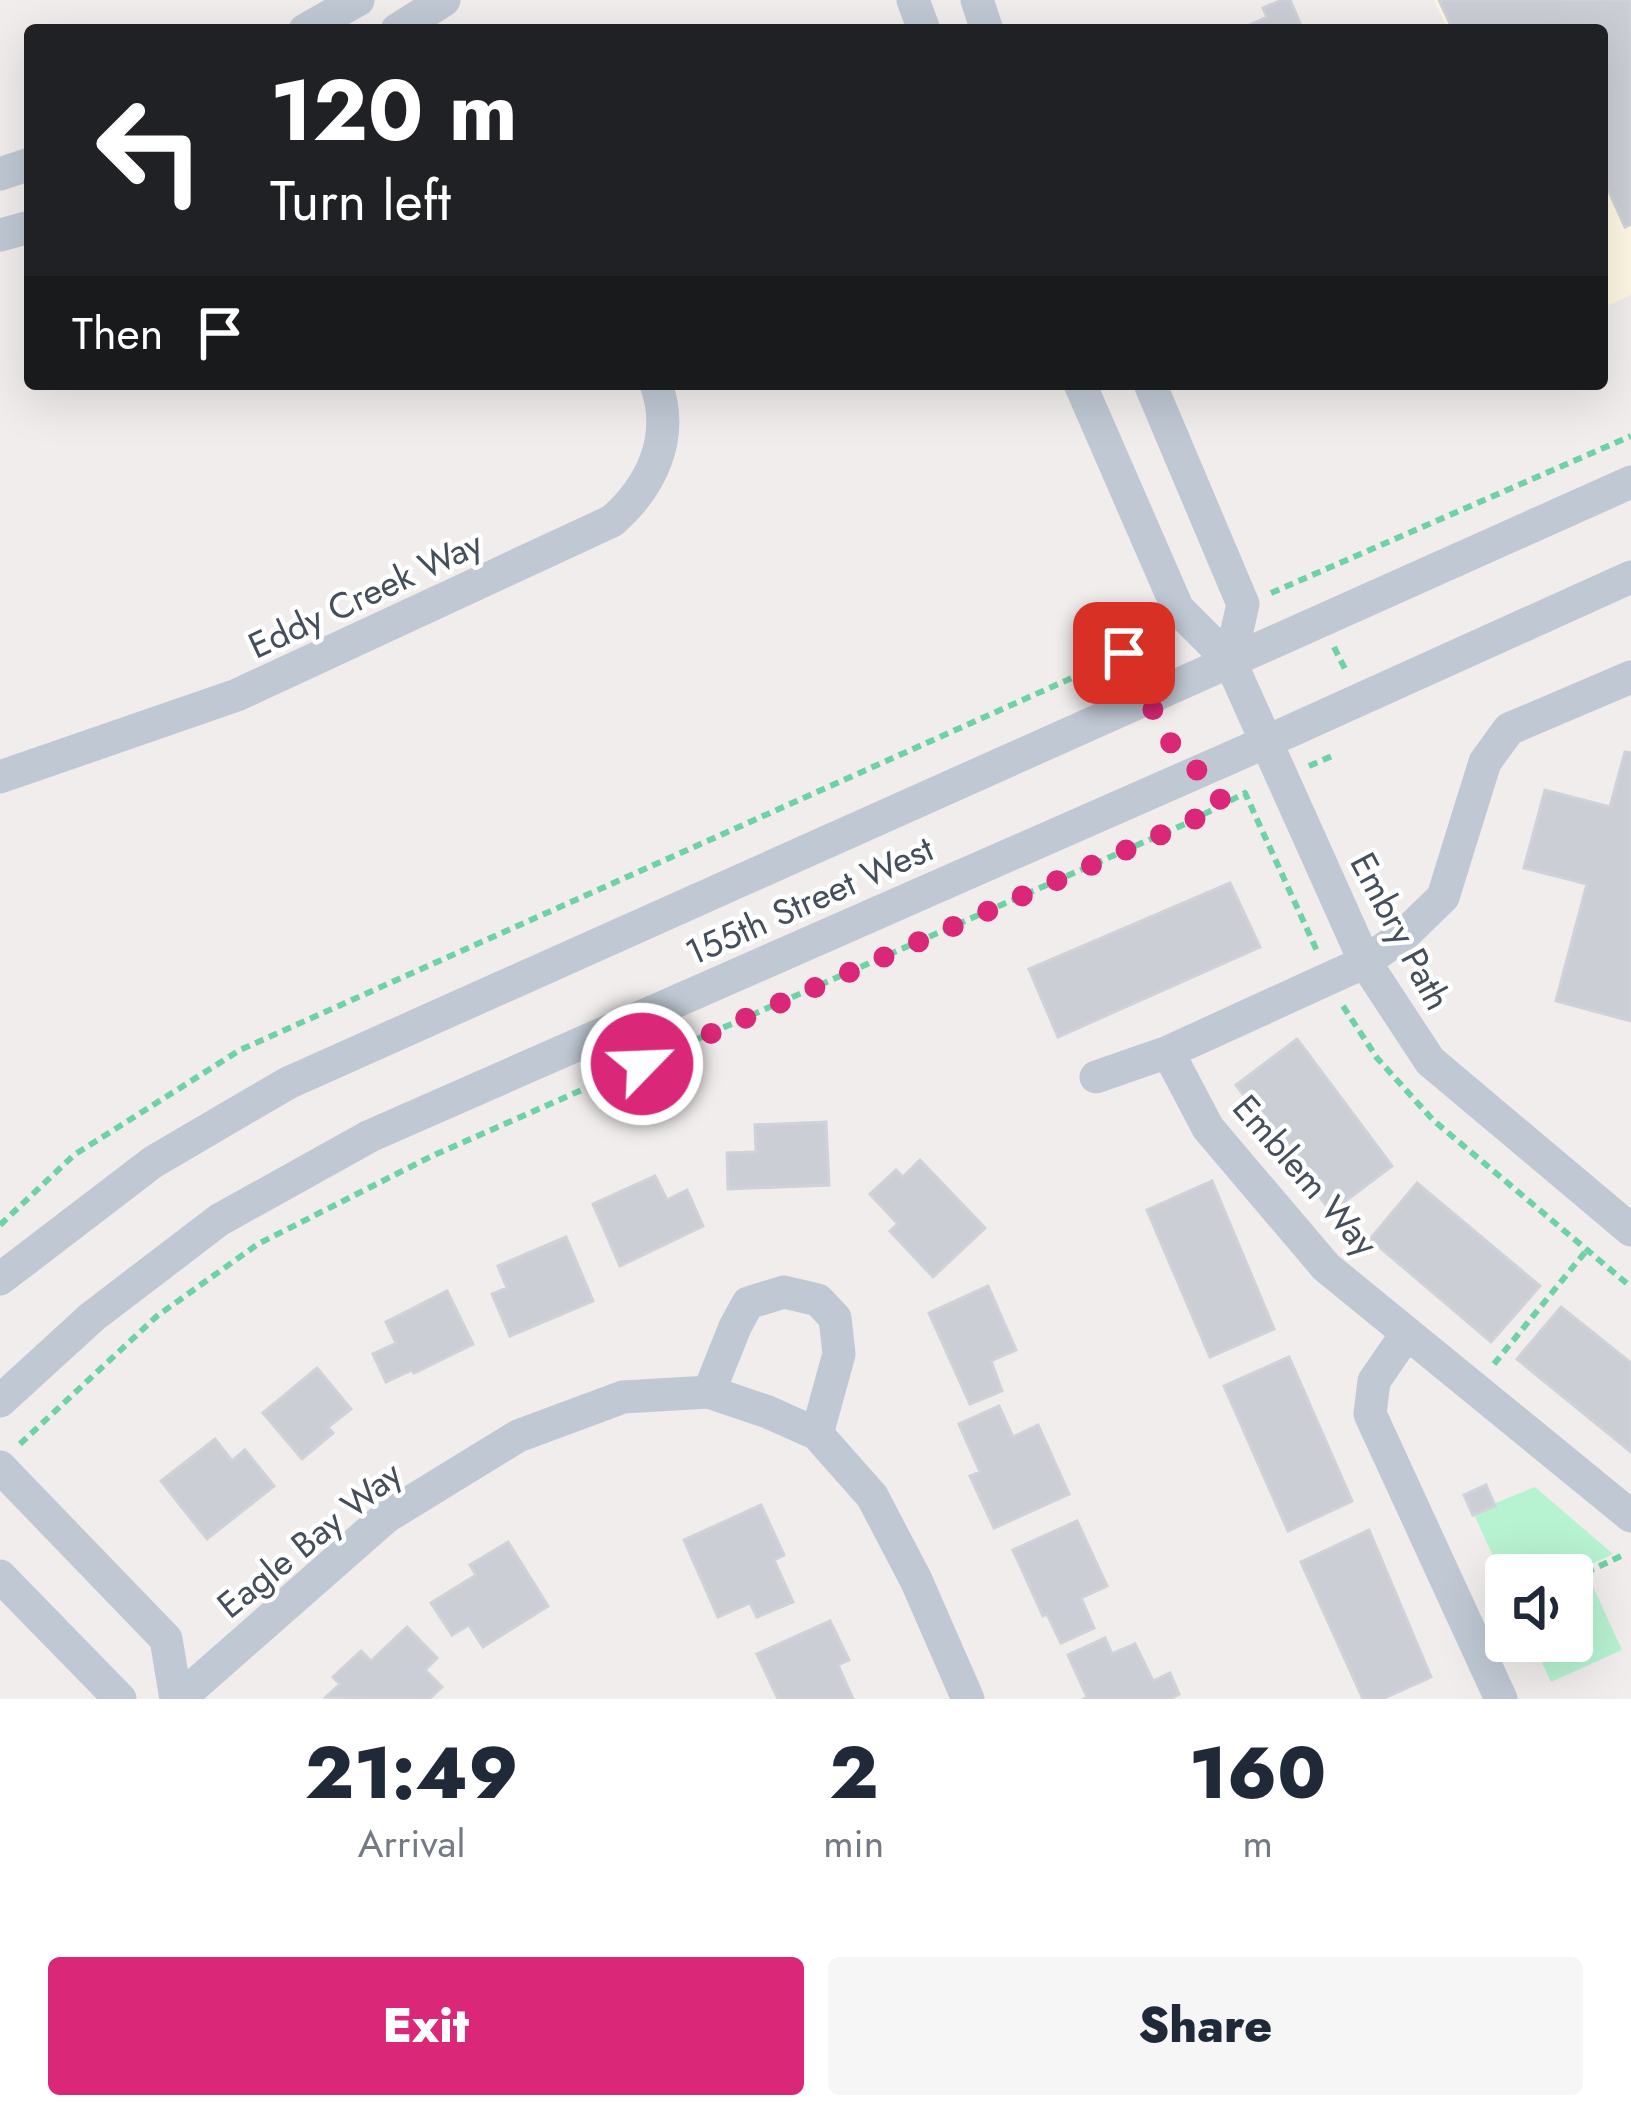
<!DOCTYPE html>
<style>
:root{--surface:#fff;--page:#f6f6f7;--text:#1f2937;--muted:#747a83;--accent:#db2777}
body{margin:0;font-family:Jost,sans-serif;background:var(--page);color:var(--text);height:100vh;display:flex;flex-direction:column;font-size:45px;white-space:nowrap}
*{box-sizing:border-box;margin:0}
p{font-size:39px;color:var(--muted)}
.icon{flex:none;width:66px;height:66px;fill:none;stroke:currentColor;stroke-width:2;stroke-linecap:round;stroke-linejoin:round}
.map{position:relative;height:1699px;overflow:hidden}
.drawer{display:flex;flex-direction:column;background:var(--surface);flex:1}
.drawer>*{flex:none}
.guide{position:absolute;left:24px;top:24px;width:1584px;height:366px;border-radius:12px;box-shadow:0 12px 48px #0002;background:#202124;color:#fff;overflow:hidden}
.fabs{position:absolute;left:1485px;top:1554px;display:grid;gap:24px}
.fabs a{display:grid;place-items:center;width:108px;height:108px;border-radius:12px;background:var(--surface);box-shadow:0 12px 48px #0002;font-size:60px}
.pin{position:absolute;display:grid;place-items:center;width:102px;height:102px;color:#fff;margin:-51px;border-radius:24px;box-shadow:0 6px 18px #0006}
.me{position:absolute;width:132px;margin:-66px;rotate:66deg;stroke-linejoin:round;filter:drop-shadow(0 0 9px #0008)}
.turn{display:flex;align-items:center;gap:42px;height:252px;padding:0 48px;font-size:54px}
.turn .icon{width:156px;height:156px;stroke-width:2.5}
.turn b{display:block;font-size:84px;line-height:102px}
.then{display:flex;align-items:center;height:114px;padding:0 48px;background:#0003;gap:24px;font-size:45px}
.eta{display:flex;justify-content:space-evenly;align-items:center;height:204px;text-align:center}
.eta b{font-size:72px;font-weight:800;line-height:84px}
.primary-button{display:flex;gap:24px;margin-top:auto;padding:24px 48px}
.primary-button a{flex:1;height:138px;border-radius:12px;background:var(--accent);color:#fff;font-size:48px;font-weight:800;line-height:138px;text-align:center}
.primary-button a+a{background:var(--page);color:var(--text)}
.map>svg:first-child{display:block}
.commercial{fill:#fdf7e3}
.green{fill:#b7f2d1}
.building{fill:#cbced5;stroke:#d0d2d9;stroke-width:3}
.lines{fill:none;stroke-linecap:round;stroke-linejoin:round}
.path{stroke:#6dd2a6;stroke-width:6;stroke-dasharray:9 6;stroke-linecap:butt}
.minor{stroke:#bfc8d3;stroke-width:33}
.route{stroke:#db2777;stroke-width:21;stroke-dasharray:0 37.8}
.labels{text-anchor:middle;dominant-baseline:central;stroke-width:9;stroke-linejoin:round;paint-order:stroke}
.street-label{font-size:36px;fill:#444f5b;stroke:#fff}
</style>
<div class="map">
<svg width="1631" height="1699" viewBox="0 0 1631 1699">
<rect width="100%" height="100%" fill="#f0edec"/>
<path class="commercial" d="M 1434,0 L 1631,0 L 1631,295 L 1602,308 L 1602,30 L 1448,30 Z"/>
<path class="green" d="M 1535,1487 L 1613,1554 L 1568,1575 L 1506,1575 L 1506,1585 L 1473,1512 Z
M 1589,1578 L 1622,1650 L 1551,1682 L 1532,1641 L 1572,1641 L 1572,1586 Z"/>
<path class="building" d="M 1282,0 L 1290,0 L 1303,30 L 1238,30 L 1267,17 L 1263,8 Z
M 1439,0 L 1631,0 L 1631,224 L 1625,227 L 1602,176 L 1602,30 L 1453,30 Z
M 1625,752 L 1631,753 L 1631,1021 L 1556,1001 L 1587,884 L 1524,868 L 1545,790 L 1610,807 Z
M 1230,883 L 1260,947 L 1058,1037 L 1029,969 Z
M 1297,1039 L 1392,1166 L 1331,1212 L 1236,1085 Z
M 826,1122 L 829,1185 L 728,1189 L 727,1153 L 756,1152 L 755,1125 Z
M 920,1160 L 985,1228 L 933,1277 L 890,1231 L 898,1224 L 870,1194 L 896,1170 L 903,1177 Z
M 655,1176 L 667,1200 L 687,1190 L 703,1226 L 620,1266 L 593,1204 Z
M 1212,1181 L 1274,1329 L 1210,1357 L 1147,1210 Z
M 1417,1183 L 1540,1286 L 1491,1342 L 1370,1239 Z
M 566,1237 L 593,1301 L 510,1336 L 492,1294 L 507,1288 L 498,1266 Z
M 988,1286 L 1016,1350 L 991,1361 L 1002,1391 L 970,1404 L 929,1313 Z
M 447,1291 L 473,1344 L 414,1373 L 412,1370 L 386,1382 L 373,1354 L 396,1343 L 386,1322 Z
M 1561,1307 L 1631,1363 L 1631,1452 L 1517,1359 Z
M 1289,1357 L 1352,1501 L 1288,1531 L 1224,1386 Z
M 317,1368 L 351,1409 L 328,1427 L 333,1433 L 302,1459 L 263,1413 Z
M 999,1406 L 1013,1437 L 1038,1425 L 1069,1494 L 994,1528 L 970,1476 L 980,1472 L 959,1424 Z
M 215,1439 L 232,1461 L 245,1450 L 274,1486 L 207,1539 L 161,1481 Z
M 1486,1485 L 1495,1506 L 1473,1515 L 1464,1495 Z
M 761,1505 L 784,1555 L 774,1560 L 793,1602 L 757,1617 L 750,1603 L 718,1617 L 684,1540 Z
M 1077,1521 L 1107,1586 L 1081,1598 L 1094,1628 L 1061,1643 L 1047,1614 L 1043,1616 L 1013,1550 Z
M 1369,1530 L 1431,1677 L 1382,1699 L 1363,1699 L 1301,1562 Z
M 508,1542 L 548,1606 L 483,1647 L 469,1625 L 452,1635 L 431,1603 L 476,1575 L 470,1565 Z
M 830,1621 L 849,1660 L 838,1665 L 853,1699 L 778,1699 L 757,1654 Z
M 407,1627 L 437,1658 L 425,1670 L 442,1687 L 429,1699 L 326,1697 L 340,1684 L 333,1677 L 361,1651 L 371,1661 Z
M 1105,1638 L 1112,1654 L 1135,1644 L 1153,1681 L 1170,1673 L 1179,1694 L 1170,1699 L 1083,1699 L 1087,1697 L 1068,1655 Z"/>
<g class="lines">
<path class="path" d="M 1271,593 L 1631,436
M 1334,647 L 1347,673
M 1309,766 L 1332,756
M 1343,1006 L 1377,1058 L 1433,1120 L 1631,1287
M 0,1225 L 74,1155 L 240,1050 L 1159,639
M 1494,1364 L 1586,1251
M 20,1444 L 157,1316 L 258,1244 L 432,1156 L 1185,824 L 1245,793 L 1317,951
M 1572,1579 L 1621,1556"/>
<path class="minor" d="M 913,0 L 924,30
M 977,0 L 987,30
M 305,30 L 358,0
M 397,30 L 444,0
M 0,174 L 30,164
M 0,235 L 30,227
M 1080,384 L 1178,609 L 1230,661 L 1365,962 L 1430,1061 L 1631,1230
M 1150,384 L 1243,604 L 1230,661
M 1631,677 L 1509,729 L 1485,762 L 1443,897 L 1405,934 L 1365,962 L 1168,1052 L 1208,1128 L 1326,1267 L 1631,1516
M 0,777 L 237,695 L 612,521 C 652,486 675,437 656,384
M 1096,1077 L 1168,1052
M 0,1279 L 153,1162 L 288,1083 L 1631,482
M 1407,1333 L 1374,1381 L 1370,1414 L 1501,1699
M 709,1392 L 735,1327 L 748,1303 L 784,1292 L 818,1300 L 835,1318 L 839,1354 L 817,1434
M 0,1401 L 92,1317 L 219,1220 L 370,1136 L 1266,742 L 1631,577
M 0,1467 L 166,1639 L 176,1699
M 0,1576 L 120,1699
M 179,1699 L 386,1517 L 518,1436 L 623,1397 L 709,1392 L 768,1412 L 817,1434 L 872,1496 L 916,1580 L 968,1699"/>
</g>
<g class="lines">
<path class="route" d="M 642,1064 L 1185,824 L 1223,805 L 1216,790 L 1169,741 L 1124,653"/>
</g>
<g class="labels">
<g class="street-label">
<text transform="translate(365 594) rotate(-25)">Eddy Creek Way</text>
<text transform="translate(809 900) rotate(-24)">155th Street West</text>
<text transform="translate(1401 931) rotate(62)">Embry Path</text>
<text transform="translate(1306 1175) rotate(49)">Emblem Way</text>
<text transform="translate(309 1539) rotate(-39)">Eagle Bay Way</text>
</g>
</g>
</svg>
<div class="fabs">
<a><svg class="icon" aria-label="sound" viewBox="0 0 24 24"><path d="M4 9h4l5-4v14l-5-4H4zM17 9q2 3 0 6"/></svg></a>
</div>
<div class="pin" style="left:1124px;top:653px;background:#d93025"><svg class="icon" aria-label="arrive" viewBox="0 0 24 24"><path d="M6 21V4h12l-3 4 3 4H6"/></svg></div>
<svg class="me" style="left:642px;top:1064px" viewBox="-20 -20 40 40"><circle r="17" fill="#db2777" stroke="#fff" stroke-width="3"/><path d="M0-11L8 9 0 5-8 9z" fill="#fff"/></svg>
<div class="guide">
<div class="turn"><svg class="icon" aria-label="left" viewBox="0 0 24 24"><path d="M17 20v-9H6M10 6l-5 5 5 5"/></svg><div><b>120 m</b>Turn left</div></div>
<div class="then">Then<svg class="icon" aria-label="arrive" viewBox="0 0 24 24"><path d="M6 21V4h12l-3 4 3 4H6"/></svg></div>
</div>
</div>
<section class="drawer">
<div class="eta">
<div><b>21:49</b><p>Arrival</p></div>
<div><b>2</b><p>min</p></div>
<div><b>160</b><p>m</p></div>
</div>
<div class="primary-button"><a>Exit</a><a>Share</a></div>
</section>
